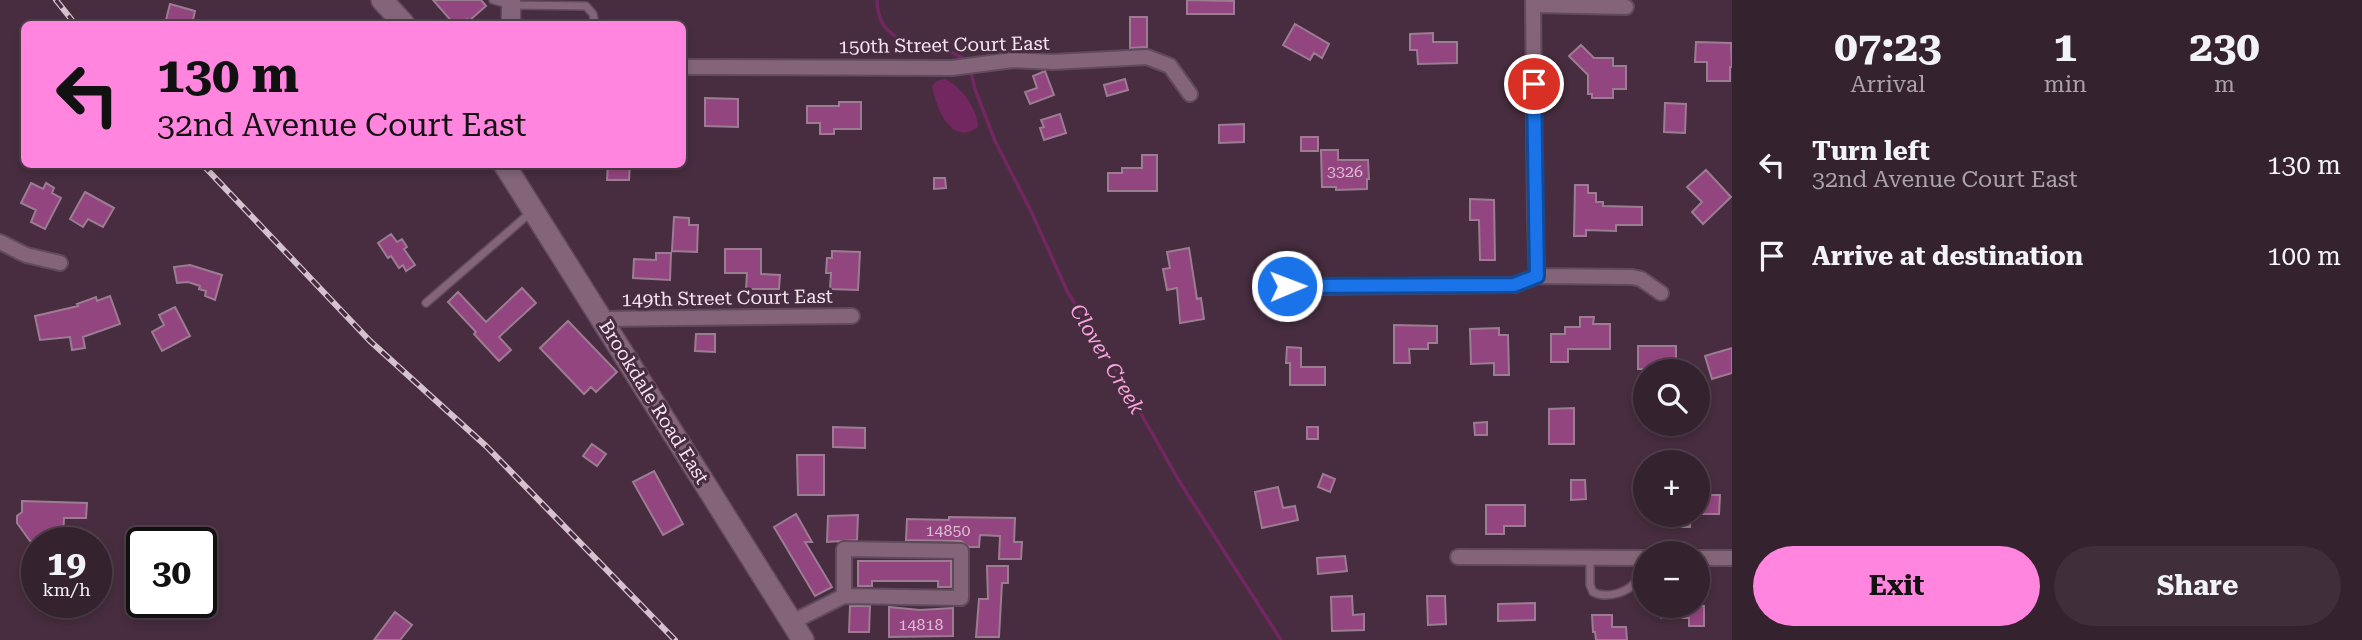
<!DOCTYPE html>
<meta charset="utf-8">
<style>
:root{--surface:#35222f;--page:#402f3b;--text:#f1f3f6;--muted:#aaa4aa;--line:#4f3f4b;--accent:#ff85de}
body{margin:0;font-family:"Roboto Serif",serif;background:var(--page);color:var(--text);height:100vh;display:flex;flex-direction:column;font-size:26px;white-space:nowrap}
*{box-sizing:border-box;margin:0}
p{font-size:23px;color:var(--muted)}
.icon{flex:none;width:38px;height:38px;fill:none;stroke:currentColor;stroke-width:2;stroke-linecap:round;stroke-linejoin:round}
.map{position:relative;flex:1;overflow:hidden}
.sheet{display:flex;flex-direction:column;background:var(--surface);width:630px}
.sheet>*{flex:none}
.hud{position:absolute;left:21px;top:21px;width:665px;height:147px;border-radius:10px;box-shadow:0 4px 10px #0003,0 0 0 2px var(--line);background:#ff85de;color:#111;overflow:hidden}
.controls{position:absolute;left:1633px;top:359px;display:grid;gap:14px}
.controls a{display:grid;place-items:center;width:77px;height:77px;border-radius:50%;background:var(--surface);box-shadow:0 4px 10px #0003,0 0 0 2px var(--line);font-size:35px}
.speed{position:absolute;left:21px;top:527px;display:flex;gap:14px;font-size:35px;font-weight:700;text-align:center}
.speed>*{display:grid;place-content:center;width:91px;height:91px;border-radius:50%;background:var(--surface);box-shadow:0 4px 10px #0003,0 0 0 2px var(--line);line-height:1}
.speed small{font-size:18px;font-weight:400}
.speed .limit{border:4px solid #111;border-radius:10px;background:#fff;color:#111}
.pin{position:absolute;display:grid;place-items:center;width:60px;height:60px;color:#fff;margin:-30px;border:4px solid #fff;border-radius:50%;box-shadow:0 2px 7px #0007}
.me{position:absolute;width:77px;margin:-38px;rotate:89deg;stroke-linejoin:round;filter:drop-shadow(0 0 5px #0008)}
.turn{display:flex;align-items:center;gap:24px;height:147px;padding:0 21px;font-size:32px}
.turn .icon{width:91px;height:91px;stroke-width:2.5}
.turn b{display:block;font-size:49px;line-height:60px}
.eta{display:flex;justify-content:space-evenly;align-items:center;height:119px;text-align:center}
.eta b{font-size:42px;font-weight:700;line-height:49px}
.primary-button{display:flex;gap:14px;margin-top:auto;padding:14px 21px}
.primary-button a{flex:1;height:80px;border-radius:42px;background:var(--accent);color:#111;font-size:28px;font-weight:700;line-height:80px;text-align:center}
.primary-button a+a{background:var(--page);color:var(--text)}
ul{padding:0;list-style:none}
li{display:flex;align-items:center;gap:21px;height:91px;padding:0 21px}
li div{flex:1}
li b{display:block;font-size:26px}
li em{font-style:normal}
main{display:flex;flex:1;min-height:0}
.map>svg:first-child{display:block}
.water{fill:#722760}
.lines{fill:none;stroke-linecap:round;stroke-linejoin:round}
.stream{stroke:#722760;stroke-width:3.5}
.building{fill:#93457f;stroke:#9c7c92;stroke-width:2}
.service-casing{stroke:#614a5b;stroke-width:10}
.minor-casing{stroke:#614a5b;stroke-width:18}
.tertiary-casing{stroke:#614a5b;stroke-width:21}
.secondary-casing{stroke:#614a5b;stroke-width:24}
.service{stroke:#836479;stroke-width:7}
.minor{stroke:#836479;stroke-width:14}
.tertiary{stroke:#836479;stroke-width:18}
.secondary{stroke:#836479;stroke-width:21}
.rail-casing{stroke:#d5c2ce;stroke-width:6}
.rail{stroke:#472d3f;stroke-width:3.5;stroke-dasharray:10;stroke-linecap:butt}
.route-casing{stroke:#114b97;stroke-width:18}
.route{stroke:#1a73e8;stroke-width:12}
.labels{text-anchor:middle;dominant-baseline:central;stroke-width:6;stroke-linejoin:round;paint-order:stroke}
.number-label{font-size:16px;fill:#ddbdd4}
.street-label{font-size:19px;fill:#f6e5f0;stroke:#472d3f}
.water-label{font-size:21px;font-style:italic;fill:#f9a4e0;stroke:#472d3f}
</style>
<main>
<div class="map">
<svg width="1732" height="640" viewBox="0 0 1732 640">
<rect width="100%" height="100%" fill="#472d3f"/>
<path class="water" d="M 944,79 C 960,84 978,110 978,127 C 952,147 936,109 932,86 L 937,81 Z"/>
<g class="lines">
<path class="stream" d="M 877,0 C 878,43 911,41 943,49 C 951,51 961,57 968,62
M 970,69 L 975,89 L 995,141 L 1031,211 L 1067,291 L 1116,370 L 1181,484 L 1281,640"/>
</g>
<path class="building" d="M 433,0 L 481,0 L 486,6 L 469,21 L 467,19 L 461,24 L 454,24 Z
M 1187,0 L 1234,1 L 1234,14 L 1187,14 Z
M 170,4 L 195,11 L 192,24 L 165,24 Z
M 1130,17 L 1147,17 L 1147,47 L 1130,48 Z
M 1295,24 L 1329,44 L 1322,58 L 1314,53 L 1310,60 L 1283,45 Z
M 1433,33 L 1433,42 L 1457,42 L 1457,63 L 1418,64 L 1417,50 L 1410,50 L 1410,34 Z
M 1696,42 L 1731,43 L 1732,67 L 1730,67 L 1730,81 L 1707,81 L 1707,62 L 1695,62 Z
M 1581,45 L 1594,58 L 1613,58 L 1613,66 L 1626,66 L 1626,89 L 1613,89 L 1613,98 L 1592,98 L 1592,94 L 1588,94 L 1588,75 L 1569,56 Z
M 1045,71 L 1054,95 L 1030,104 L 1025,92 L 1037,88 L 1033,76 Z
M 1125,79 L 1128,90 L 1107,96 L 1104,85 Z
M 705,98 L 738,99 L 738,127 L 705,126 Z
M 839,102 L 861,102 L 861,129 L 834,129 L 834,134 L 820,134 L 820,123 L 807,123 L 807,106 L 839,106 Z
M 1665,103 L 1686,104 L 1685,133 L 1664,132 Z
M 1060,114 L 1066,133 L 1044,140 L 1040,128 L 1044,127 L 1041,120 Z
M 1244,124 L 1244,142 L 1219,143 L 1219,125 Z
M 1301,137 L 1318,137 L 1318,151 L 1301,151 Z
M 1321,150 L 1338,150 L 1338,160 L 1368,160 L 1369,179 L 1367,179 L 1367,189 L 1336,190 L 1336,187 L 1322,187 Z
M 1142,155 L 1157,155 L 1157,191 L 1108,191 L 1108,173 L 1122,173 L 1122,168 L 1142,168 Z
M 608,164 L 630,164 L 629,180 L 607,180 Z
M 1706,170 L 1731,197 L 1703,224 L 1692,212 L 1702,202 L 1687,187 Z
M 934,178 L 945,178 L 946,188 L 934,189 Z
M 31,183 L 43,189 L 46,183 L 54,188 L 52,193 L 61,198 L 45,229 L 31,222 L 36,210 L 21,203 Z
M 1575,185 L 1588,185 L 1588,193 L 1596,193 L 1596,202 L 1603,202 L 1603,206 L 1642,207 L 1642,225 L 1616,225 L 1616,231 L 1586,230 L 1586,236 L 1574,236 Z
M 85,192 L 114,208 L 103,227 L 88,219 L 83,227 L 70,219 Z
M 1470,199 L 1494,200 L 1495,260 L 1480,260 L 1479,220 L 1470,220 Z
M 674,217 L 689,218 L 689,225 L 698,225 L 697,252 L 672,251 Z
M 391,234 L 397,242 L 402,239 L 407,247 L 404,249 L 415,265 L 406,271 L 403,265 L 399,268 L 391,256 L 388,258 L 378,243 Z
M 1189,248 L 1197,299 L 1201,298 L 1204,319 L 1180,323 L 1177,288 L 1167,290 L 1163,269 L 1170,268 L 1167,252 Z
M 725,249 L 761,249 L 761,274 L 780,275 L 779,289 L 746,289 L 747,273 L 725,273 Z
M 832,251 L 860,252 L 858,290 L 830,289 L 831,273 L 826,273 L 827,258 L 832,258 Z
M 656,253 L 671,253 L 670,280 L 633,278 L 634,259 L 656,260 Z
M 190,265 L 222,275 L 215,300 L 205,296 L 206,291 L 199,289 L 200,286 L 188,282 L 177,283 L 174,267 Z
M 522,288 L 536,303 L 499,337 L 511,350 L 499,361 L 474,334 L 476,332 L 448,302 L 458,292 L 486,322 Z
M 110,296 L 120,324 L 83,337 L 85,348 L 72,350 L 70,337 L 40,340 L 35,316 L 78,306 L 77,304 L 96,297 L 97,301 Z
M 175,307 L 190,336 L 162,351 L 152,332 L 164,325 L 159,315 Z
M 1580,317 L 1594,317 L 1593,324 L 1610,324 L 1610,349 L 1568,349 L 1568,362 L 1551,362 L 1551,334 L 1565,334 L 1565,327 L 1580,327 Z
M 568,321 L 617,372 L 596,392 L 591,387 L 584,394 L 540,348 Z
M 1394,325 L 1437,326 L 1437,343 L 1428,343 L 1428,349 L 1409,349 L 1410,363 L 1394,363 Z
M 1499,328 L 1499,335 L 1508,335 L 1509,375 L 1494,375 L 1494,363 L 1471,364 L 1470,329 Z
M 696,334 L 715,334 L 715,352 L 695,351 Z
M 1638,346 L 1676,346 L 1676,369 L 1638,369 Z
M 1287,347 L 1301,348 L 1301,367 L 1325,367 L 1325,385 L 1290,385 L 1290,363 L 1286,363 Z
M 1732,348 L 1732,373 L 1712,379 L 1705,356 Z
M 1574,408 L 1574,444 L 1549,444 L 1549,409 Z
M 1487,422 L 1487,435 L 1475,435 L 1474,423 Z
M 833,427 L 865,428 L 865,448 L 833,447 Z
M 1307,427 L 1318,427 L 1318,439 L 1307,439 Z
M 592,444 L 606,454 L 597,466 L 583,456 Z
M 797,455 L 824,455 L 824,495 L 798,495 Z
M 654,471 L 683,524 L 663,535 L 633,482 Z
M 1323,474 L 1335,479 L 1330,492 L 1318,487 Z
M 1571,480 L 1585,480 L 1586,499 L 1571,500 Z
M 1278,487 L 1283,508 L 1295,506 L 1298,520 L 1262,528 L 1255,492 Z
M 1698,495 L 1720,495 L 1719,514 L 1698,514 Z
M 22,501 L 87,503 L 86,518 L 64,518 L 63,537 L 55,536 L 55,541 L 30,541 L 17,523 L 17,516 L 22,512 Z
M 1486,505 L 1525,505 L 1525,526 L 1504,526 L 1504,534 L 1486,534 Z
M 796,514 L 812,542 L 805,542 L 832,587 L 815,596 L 774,527 Z
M 1673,514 L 1691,514 L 1690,527 L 1673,527 Z
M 858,515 L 857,540 L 827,542 L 828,516 Z
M 949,517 L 1015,518 L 1014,542 L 1022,542 L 1021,559 L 999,559 L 1000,536 L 980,535 L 979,547 L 969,547 L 961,541 L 906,540 L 907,519 L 949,520 Z
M 1345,556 L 1347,571 L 1318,574 L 1317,558 Z
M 858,561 L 951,561 L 951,587 L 938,587 L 938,581 L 872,581 L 872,586 L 858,586 Z
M 987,566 L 1008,566 L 1008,583 L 1002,583 L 999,637 L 976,637 L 979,599 L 988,599 Z
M 1352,596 L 1353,615 L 1364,614 L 1364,630 L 1332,631 L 1331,597 Z
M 1427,596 L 1445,596 L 1446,624 L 1428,625 Z
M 1535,603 L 1535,620 L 1498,621 L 1498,604 Z
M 850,606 L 870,606 L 869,632 L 849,632 Z
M 1661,606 L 1704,606 L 1704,626 L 1689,626 L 1689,618 L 1661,618 Z
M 889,607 L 920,610 L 953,608 L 953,636 L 889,637 Z
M 395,612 L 412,625 L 400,640 L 374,640 Z
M 1592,615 L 1612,615 L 1612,627 L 1626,627 L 1627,640 L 1596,640 L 1595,632 L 1593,632 Z"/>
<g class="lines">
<g class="service-casing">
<path id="service" d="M 493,0 L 511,5 L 586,6 L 593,14 L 595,24
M 426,303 L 530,213
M 1590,558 L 1590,585 L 1593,592 C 1606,599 1633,593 1638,576 C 1640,571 1640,564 1640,559"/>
</g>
<g class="minor-casing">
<path id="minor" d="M 1533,0 L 1535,217 L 1537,276
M 1533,5 L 1626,7
M 682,67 L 952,68 L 1013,60 L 1053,62 L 1147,57 L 1170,66 L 1190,94
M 0,242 L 26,255 L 60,263
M 1287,287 L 1514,285 L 1537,276 L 1632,277 L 1641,279 L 1661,293
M 602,319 L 852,316
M 1458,557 L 1645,558
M 1698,558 L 1732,558
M 792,622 L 844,596 L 961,598 L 961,551 L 844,549 L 844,596"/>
</g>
<g class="tertiary-casing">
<path id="tertiary" d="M 511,24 L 511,0"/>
</g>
<g class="secondary-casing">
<path id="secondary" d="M 382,0 L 404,24
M 504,164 L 803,640"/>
</g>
<use href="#service" class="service"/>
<use href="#minor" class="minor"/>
<use href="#tertiary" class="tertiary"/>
<use href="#secondary" class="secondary"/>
<g class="rail-casing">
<path id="rail" d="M 56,0 L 75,24
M 202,164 L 370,341 L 486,446 L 675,640"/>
</g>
<use href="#rail" class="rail"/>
</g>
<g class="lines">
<g class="route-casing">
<path id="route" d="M 1287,286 L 1514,285 L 1537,276 L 1534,84"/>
</g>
<use href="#route" class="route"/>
</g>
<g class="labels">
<g class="number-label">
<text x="1345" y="171">3326</text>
<text x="948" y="530">14850</text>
<text x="921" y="624">14818</text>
</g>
<g class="street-label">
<text transform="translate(944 45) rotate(-1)">150th Street Court East</text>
<text transform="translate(727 298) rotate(-1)">149th Street Court East</text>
<text transform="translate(654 402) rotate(58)">Brookdale Road East</text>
</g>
<g class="water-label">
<text transform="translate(1107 359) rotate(59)">Clover Creek</text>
</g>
</g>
</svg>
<div class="controls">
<a><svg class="icon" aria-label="search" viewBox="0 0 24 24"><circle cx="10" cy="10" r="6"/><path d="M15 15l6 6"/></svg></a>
<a>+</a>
<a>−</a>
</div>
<div class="speed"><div>19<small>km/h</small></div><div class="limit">30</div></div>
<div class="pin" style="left:1534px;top:84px;background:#d93025"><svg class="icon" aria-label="arrive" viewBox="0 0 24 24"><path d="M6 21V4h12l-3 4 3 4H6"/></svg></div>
<svg class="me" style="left:1287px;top:286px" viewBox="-20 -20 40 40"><circle r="17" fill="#1a73e8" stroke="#fff" stroke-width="3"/><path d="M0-11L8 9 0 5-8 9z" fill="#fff"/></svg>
<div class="hud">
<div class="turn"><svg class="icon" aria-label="left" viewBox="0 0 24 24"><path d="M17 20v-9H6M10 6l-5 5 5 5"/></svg><div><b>130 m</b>32nd Avenue Court East</div></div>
</div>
</div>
<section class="sheet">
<div class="eta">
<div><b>07:23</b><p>Arrival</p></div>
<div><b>1</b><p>min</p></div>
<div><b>230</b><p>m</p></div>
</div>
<ul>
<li><svg class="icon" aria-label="left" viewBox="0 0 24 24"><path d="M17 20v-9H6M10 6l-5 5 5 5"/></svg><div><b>Turn left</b><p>32nd Avenue Court East</p></div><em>130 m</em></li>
<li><svg class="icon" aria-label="arrive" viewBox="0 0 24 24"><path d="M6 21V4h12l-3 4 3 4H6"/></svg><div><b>Arrive at destination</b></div><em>100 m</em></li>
</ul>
<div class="primary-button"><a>Exit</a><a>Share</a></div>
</section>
</main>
